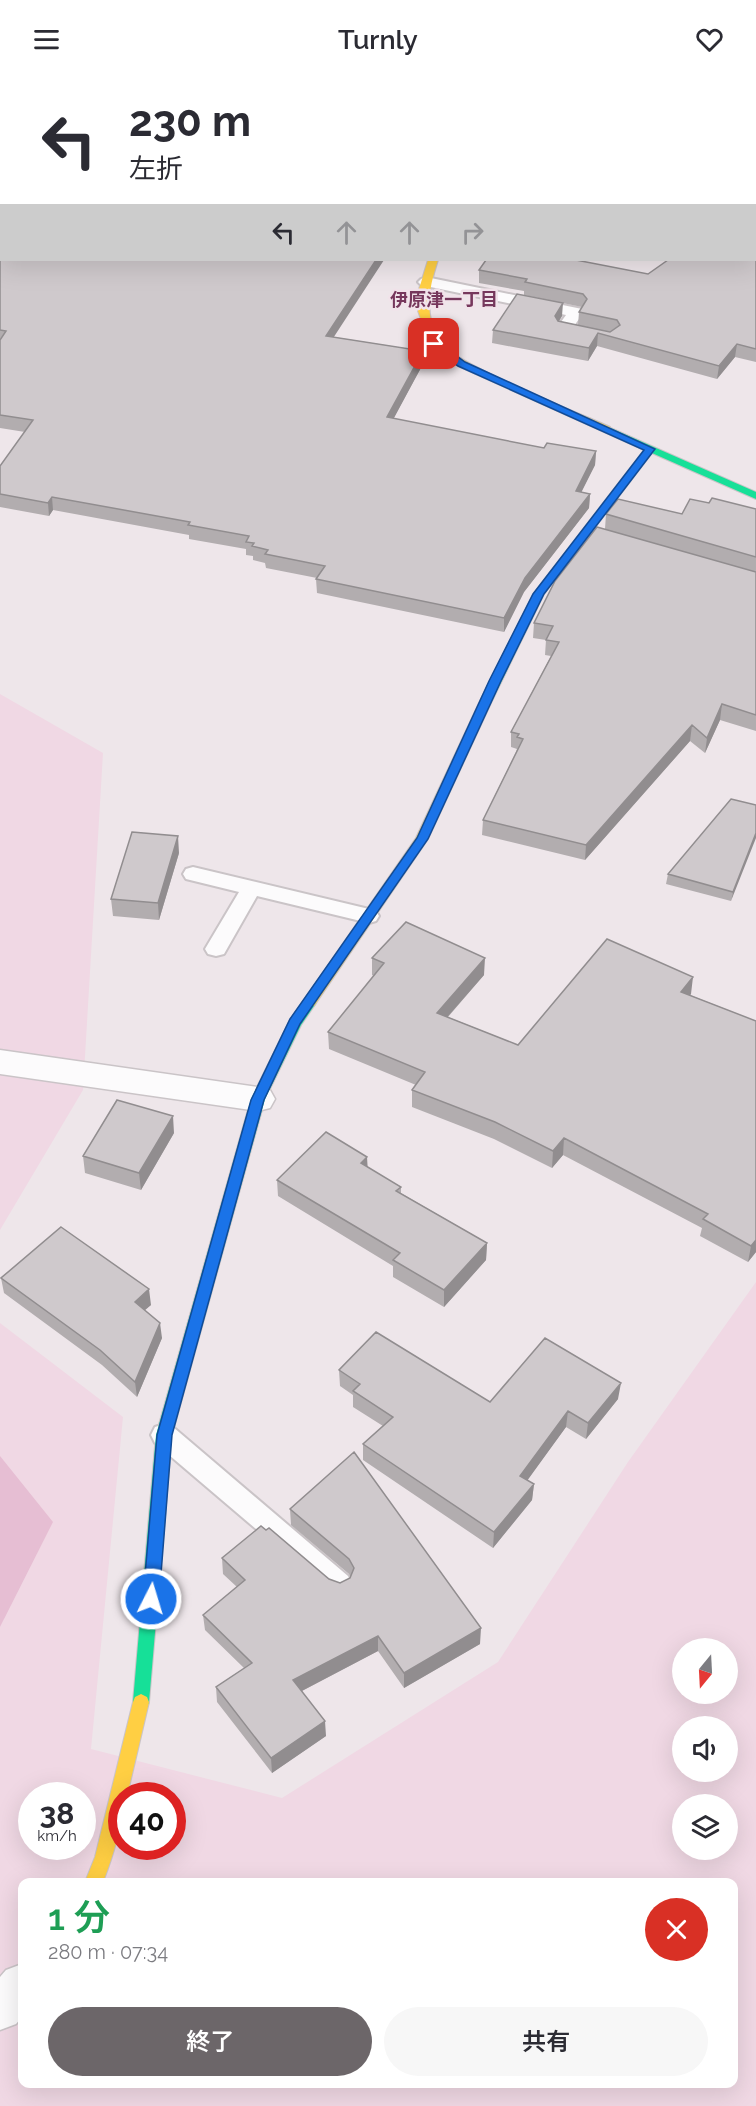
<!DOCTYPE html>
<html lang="ja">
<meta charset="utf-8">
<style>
:root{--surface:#fff;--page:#f7f7f7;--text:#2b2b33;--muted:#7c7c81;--accent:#6c6669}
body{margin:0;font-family:Raleway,"Noto Sans JP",sans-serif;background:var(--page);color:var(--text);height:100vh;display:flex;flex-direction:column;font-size:22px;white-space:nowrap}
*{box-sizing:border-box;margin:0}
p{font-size:20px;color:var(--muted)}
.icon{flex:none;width:33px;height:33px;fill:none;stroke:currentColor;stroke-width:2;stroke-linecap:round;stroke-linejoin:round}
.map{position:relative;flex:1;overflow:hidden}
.details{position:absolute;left:18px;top:1800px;width:720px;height:210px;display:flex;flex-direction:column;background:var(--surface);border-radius:12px;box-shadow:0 6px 24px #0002}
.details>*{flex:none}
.top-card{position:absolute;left:0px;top:0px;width:756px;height:183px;box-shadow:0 6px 24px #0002;background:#fff;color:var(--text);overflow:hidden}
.needle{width:39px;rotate:198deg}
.fabs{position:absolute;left:672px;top:1560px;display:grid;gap:12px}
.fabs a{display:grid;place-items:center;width:66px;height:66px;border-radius:50%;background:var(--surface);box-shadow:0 6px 24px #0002;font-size:30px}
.speed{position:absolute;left:18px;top:1704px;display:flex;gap:12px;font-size:30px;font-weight:700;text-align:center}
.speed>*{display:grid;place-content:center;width:78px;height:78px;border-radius:50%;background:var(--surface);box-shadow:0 6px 24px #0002;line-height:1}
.speed small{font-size:15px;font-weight:400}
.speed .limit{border:9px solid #d22;background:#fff;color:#111}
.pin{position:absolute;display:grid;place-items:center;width:51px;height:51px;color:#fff;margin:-26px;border-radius:12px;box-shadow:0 3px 9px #0006}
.me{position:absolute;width:66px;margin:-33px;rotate:5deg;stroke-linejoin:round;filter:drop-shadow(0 0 4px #0008)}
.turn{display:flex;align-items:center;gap:21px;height:126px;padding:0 30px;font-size:27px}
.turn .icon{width:78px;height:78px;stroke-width:2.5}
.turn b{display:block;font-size:42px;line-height:51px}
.lanes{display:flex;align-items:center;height:57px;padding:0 30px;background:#0003;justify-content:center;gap:30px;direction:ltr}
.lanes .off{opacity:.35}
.round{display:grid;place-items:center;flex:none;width:63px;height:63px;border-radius:32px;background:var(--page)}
.headline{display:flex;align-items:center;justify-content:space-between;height:102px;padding:0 30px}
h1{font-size:36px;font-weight:600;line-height:45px;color:#1e9e55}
.action{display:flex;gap:12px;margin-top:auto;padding:12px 30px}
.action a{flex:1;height:69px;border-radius:36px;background:var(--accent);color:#fff;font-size:24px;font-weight:600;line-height:69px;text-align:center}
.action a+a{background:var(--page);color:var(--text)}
header{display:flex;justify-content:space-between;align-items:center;height:78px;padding:0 30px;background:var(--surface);font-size:27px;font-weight:600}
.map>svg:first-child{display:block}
.green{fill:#f0d8e4;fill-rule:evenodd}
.water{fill:#e6bed3}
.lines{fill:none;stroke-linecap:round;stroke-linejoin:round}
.lane-casing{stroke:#cac4c7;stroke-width:4}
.street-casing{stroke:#cac4c7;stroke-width:3}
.fast-casing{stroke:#cac4c7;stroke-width:2}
.slow-casing{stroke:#cac4c7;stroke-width:2}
.lane{fill:#fcfbfc;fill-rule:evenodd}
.street{fill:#fcfbfc;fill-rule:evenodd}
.fast{fill:#16e098;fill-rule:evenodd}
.slow{fill:#ffcf43;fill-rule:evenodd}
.wall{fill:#b2adaf}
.shaded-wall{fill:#918d8f}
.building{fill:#cfc9cc;stroke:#918d8f;stroke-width:1.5}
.route{fill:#1a73e8;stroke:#114b97;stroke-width:1.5}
.labels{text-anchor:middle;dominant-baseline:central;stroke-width:5;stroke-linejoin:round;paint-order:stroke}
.far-neighbourhood-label{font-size:18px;font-weight:bold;fill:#76375c;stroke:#f1e3ea}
</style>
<header><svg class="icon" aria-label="menu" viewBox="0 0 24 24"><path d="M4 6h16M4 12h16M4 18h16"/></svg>Turnly<svg class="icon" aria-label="heart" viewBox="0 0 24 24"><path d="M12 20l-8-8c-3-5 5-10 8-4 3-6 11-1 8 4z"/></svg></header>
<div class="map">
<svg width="756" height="2028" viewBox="0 0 756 2028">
<rect width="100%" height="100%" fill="#eee6ea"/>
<path class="green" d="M 0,616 L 103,675 L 83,1012 L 0,1152 Z
M 756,1204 L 756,2028 L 0,2028 L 0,1245 L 123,1339 L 91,1671 L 282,1720 L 498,1584 L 628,1384 ZM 682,1570 L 728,1570 L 728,1616 L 682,1616 ZM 682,1648 L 728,1648 L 728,1694 L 682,1694 ZM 32,1718 L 82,1718 L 82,1768 L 32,1768 ZM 122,1718 L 172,1718 L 172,1768 L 122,1768 ZM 682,1726 L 728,1726 L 728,1772 L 682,1772 ZM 22,1804 L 734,1804 L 734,2006 L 22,2006 Z"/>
<path class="water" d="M 0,1378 L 53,1444 L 0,1549 Z"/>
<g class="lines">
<g class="lane-casing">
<path id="lane" d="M 426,199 L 582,231 L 584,234 L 574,248 L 593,253 L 595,256 L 587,261 L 558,254 L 556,251 L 566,237 L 421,207 L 418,204 L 421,201 Z
M 193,789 L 369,831 L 376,833 L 379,838 L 376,843 L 369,845 L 257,818 L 224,876 L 216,878 L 208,876 L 205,871 L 239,814 L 186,801 L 183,796 L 186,791 Z
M 164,1346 L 173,1349 L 348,1498 L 352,1506 L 348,1514 L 339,1518 L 330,1514 L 155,1365 L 151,1357 L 155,1349 Z"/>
</g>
<g class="street-casing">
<path id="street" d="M 0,972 L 258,1009 L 270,1012 L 275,1021 L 270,1030 L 258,1033 L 0,996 Z
M 22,1886 L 22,1939 L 16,1946 L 0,1952 L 0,1899 L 6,1892 Z"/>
</g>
<g class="fast-casing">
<path id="fast" d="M 606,348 L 756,414 L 756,421 L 652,375 L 544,516 L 491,625 L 485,629 L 481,628 L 479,625 L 534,515 L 644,372 L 602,353 L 601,351 Z
M 309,920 L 316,925 L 301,947 L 265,1021 L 172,1357 L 149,1624 L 147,1629 L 141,1632 L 135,1629 L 133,1624 L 156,1357 L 251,1021 L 290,942 L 304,922 Z"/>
</g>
<g class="slow-casing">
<path id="slow" d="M 428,182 L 438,182 C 429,210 424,234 438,262 C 447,283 581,336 610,349 L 610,353 L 602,353 L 458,288 L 431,268 L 418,233 L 419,211 Z
M 485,621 L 491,625 L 428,761 L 314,928 L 304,928 L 302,925 L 304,922 L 416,760 L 479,625 Z
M 141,1616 L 147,1619 L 149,1624 L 127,1718 L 122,1718 C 122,1749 114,1776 103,1804 L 85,1804 L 95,1779 L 133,1624 L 135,1619 Z"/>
</g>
<use href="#lane" class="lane"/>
<use href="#street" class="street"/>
<use href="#fast" class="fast"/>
<use href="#slow" class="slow"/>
</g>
<path class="wall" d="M 0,0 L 334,259 L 423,273 L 423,286 L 393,341 L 544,370 L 596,373 L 595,387 L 581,414 L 590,416 L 589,430 L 524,514 L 504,554 L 317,515 L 316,501 L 317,500 L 266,490 L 265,485 L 253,482 L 253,478 L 246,477 L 246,471 L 189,461 L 189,457 L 53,432 L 49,438 L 0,429 L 0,388 L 25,354 L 0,350 Z
M 756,146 L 756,284 L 735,279 L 717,301 L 597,268 L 588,283 L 492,265 L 493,252 L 562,238 L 559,243 L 610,254 L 578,247 L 579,234 L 582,229 L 524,217 L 524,213 L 479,205 L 479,192 L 581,183 L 648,196 Z
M 709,425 L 756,431 L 756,653 L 720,642 L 705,675 L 690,663 L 585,782 L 482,757 L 483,742 L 516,674 L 517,671 L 511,669 L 511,654 L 551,578 L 545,577 L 546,562 L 533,560 L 534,545 L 605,451 L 606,436 L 682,436 Z
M 756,727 L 731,823 L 666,806 L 668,796 Z
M 179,775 L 159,842 L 113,838 L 111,821 Z
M 372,880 L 484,897 L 448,939 L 518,967 L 691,916 L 690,917 L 756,943 L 756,1174 L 748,1184 L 700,1158 L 702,1150 L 563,1077 L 552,1090 L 494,1061 L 412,1029 L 412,1012 L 416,1007 L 329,971 L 328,954 L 374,898 L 372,897 Z
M 174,1055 L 141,1112 L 85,1095 L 83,1078 Z
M 367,1079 L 367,1089 L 401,1109 L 401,1115 L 487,1165 L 486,1182 L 444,1229 L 393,1199 L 393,1188 L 278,1118 L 277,1102 Z
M 1,1200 L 151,1227 L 144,1232 L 162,1260 L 137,1319 L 102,1287 L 4,1215 Z
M 339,1292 L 490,1324 L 618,1321 L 586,1361 L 566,1349 L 527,1402 L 534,1406 L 532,1422 L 493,1470 L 363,1382 L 363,1366 L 383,1348 L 353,1329 L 353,1317 L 340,1308 Z
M 290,1431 L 480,1566 L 404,1610 L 378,1573 L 302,1613 L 326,1658 L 272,1695 L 217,1624 L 216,1609 L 244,1590 L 205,1552 L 203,1537 L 237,1509 L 223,1496 L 222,1480 L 266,1452 L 329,1501 L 340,1505 L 350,1500 L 350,1498 L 349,1496 L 291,1447 Z"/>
<path class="shaded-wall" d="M 756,134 L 756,146 L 754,147 L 754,135 Z
M 376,182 L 384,182 L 326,271 L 326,258 Z
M 563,225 L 562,238 L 554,251 L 555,238 Z
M 598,255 L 597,268 L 588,283 L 589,270 Z
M 737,266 L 735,279 L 717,301 L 719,288 Z
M 423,273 L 423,286 L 387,353 L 387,339 Z
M 596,373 L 595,387 L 575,427 L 576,413 Z
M 590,416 L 589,430 L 524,514 L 504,554 L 504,540 L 525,500 Z
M 52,419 L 53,432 L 49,438 L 48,425 Z
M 722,626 L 720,642 L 705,675 L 707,660 Z
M 692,647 L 690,663 L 585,782 L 586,767 Z
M 756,755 L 756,760 L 731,823 L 733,814 Z
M 178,758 L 179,775 L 159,842 L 158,825 Z
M 485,880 L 484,897 L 436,952 L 437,935 Z
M 693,899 L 691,916 L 679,931 L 681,914 Z
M 173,1038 L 174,1055 L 141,1112 L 139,1095 Z
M 564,1060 L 563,1077 L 552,1090 L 553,1073 Z
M 367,1079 L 368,1095 L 361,1085 Z
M 756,1162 L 756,1174 L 748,1184 L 751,1168 Z
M 487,1165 L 486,1182 L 444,1229 L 444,1212 Z
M 149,1211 L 151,1227 L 137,1239 L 135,1224 Z
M 160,1245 L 162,1260 L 137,1319 L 135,1304 Z
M 621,1305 L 618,1321 L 586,1361 L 588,1345 Z
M 568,1333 L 566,1349 L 519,1414 L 520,1398 Z
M 534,1406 L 532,1422 L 493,1470 L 494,1454 Z
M 481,1550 L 480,1566 L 404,1610 L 404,1595 Z
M 378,1558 L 378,1573 L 294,1617 L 293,1602 Z
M 325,1643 L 326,1658 L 272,1695 L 271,1680 Z"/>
<path class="building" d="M 0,0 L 717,0 L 717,2 L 2,2 L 2,182 L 376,182 L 326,258 L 423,273 L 387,339 L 544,370 L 547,365 L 596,373 L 576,413 L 590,416 L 525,500 L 504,540 L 316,501 L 325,488 L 265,476 L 268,472 L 252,468 L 254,465 L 246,464 L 249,458 L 188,447 L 190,444 L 52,419 L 48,425 L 0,416 L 0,388 L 33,342 L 0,337 L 0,262 L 6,253 L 0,252 Z
M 754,30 L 755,32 L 756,31 L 756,134 L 754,135 Z
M 756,146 L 756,271 L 737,266 L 719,288 L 598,255 L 589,270 L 493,252 L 517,216 L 563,225 L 555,238 L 558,243 L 610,254 L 620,247 L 617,242 L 579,234 L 587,221 L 583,216 L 525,204 L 527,201 L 479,192 L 486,182 L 576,182 L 648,196 L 668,182 L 754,182 L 754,147 Z
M 712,420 L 756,431 L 756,479 L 606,436 L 618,421 L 682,436 L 690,421 L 709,425 Z
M 597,449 L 756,494 L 756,637 L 722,626 L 707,660 L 692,647 L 586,767 L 483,742 L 523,661 L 517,659 L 519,656 L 511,654 L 559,564 L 546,562 L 553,548 L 534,545 L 555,503 Z
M 731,721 L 756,727 L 756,755 L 733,814 L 668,796 Z
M 132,754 L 178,758 L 158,825 L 111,821 Z
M 406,844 L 485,880 L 437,935 L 518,967 L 607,861 L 693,899 L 681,914 L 756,943 L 756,1162 L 751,1168 L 703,1141 L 708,1136 L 564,1060 L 553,1073 L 495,1044 L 412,1012 L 425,994 L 328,954 L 384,885 L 372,880 Z
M 117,1022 L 173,1038 L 139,1095 L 83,1078 Z
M 326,1054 L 367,1079 L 361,1085 L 401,1109 L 396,1113 L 487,1165 L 444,1212 L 393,1182 L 400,1175 L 277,1102 Z
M 61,1149 L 149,1211 L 135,1224 L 160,1245 L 135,1304 L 100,1272 L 1,1200 Z
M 376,1254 L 490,1324 L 545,1260 L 621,1305 L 588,1345 L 568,1333 L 520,1398 L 534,1406 L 494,1454 L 363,1366 L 393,1339 L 353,1313 L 360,1306 L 339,1292 Z
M 354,1374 L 481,1550 L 404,1595 L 378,1558 L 293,1602 L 325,1643 L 271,1680 L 216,1609 L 252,1585 L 203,1537 L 245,1502 L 222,1480 L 261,1448 L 266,1452 L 269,1450 L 329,1501 L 340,1505 L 350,1500 L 354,1490 L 349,1481 L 290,1431 Z"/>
<path class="route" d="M 431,264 L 438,264 L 465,284 L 655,371 L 544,516 L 501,603 L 428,761 L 300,946 L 264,1022 L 172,1357 L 159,1521 L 157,1526 L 151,1528 L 145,1526 L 143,1521 L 157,1357 L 251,1022 L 290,941 L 417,760 L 489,603 L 533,516 L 644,372 L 458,288 L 431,268 Z"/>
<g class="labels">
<g class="far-neighbourhood-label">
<text x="444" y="221">伊原津一丁目</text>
</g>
</g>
</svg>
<div class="fabs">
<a><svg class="needle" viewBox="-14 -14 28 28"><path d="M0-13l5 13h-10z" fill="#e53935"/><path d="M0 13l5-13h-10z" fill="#7c7c81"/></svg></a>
<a><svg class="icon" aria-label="sound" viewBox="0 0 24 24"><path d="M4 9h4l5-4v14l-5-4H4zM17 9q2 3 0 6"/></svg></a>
<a><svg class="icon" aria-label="layers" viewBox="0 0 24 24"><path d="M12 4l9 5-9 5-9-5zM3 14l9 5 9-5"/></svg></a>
</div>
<div class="speed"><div>38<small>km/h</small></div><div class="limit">40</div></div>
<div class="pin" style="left:434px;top:266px;background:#d93025"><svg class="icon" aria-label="arrive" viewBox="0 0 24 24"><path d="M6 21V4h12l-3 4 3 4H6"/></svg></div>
<svg class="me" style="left:151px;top:1521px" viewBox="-20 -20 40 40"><circle r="17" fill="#1a73e8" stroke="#fff" stroke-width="3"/><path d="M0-11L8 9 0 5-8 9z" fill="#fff"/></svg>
<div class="top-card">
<div class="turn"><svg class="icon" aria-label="left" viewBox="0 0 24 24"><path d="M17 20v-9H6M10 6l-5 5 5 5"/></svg><div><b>230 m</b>左折</div></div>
<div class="lanes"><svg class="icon" aria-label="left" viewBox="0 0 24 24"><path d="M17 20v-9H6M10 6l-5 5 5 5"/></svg><svg class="icon off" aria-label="ahead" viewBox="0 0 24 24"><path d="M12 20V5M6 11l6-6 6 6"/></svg><svg class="icon off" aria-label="ahead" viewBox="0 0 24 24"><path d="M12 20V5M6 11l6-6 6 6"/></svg><svg class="icon off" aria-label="right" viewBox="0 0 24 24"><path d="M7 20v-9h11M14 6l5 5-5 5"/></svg></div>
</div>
<section class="details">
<div class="headline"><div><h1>1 分</h1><p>280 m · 07:34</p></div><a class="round" style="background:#d93025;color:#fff"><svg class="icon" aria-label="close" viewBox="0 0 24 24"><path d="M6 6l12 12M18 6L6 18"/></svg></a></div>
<div class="action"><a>終了</a><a>共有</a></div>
</section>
</div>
